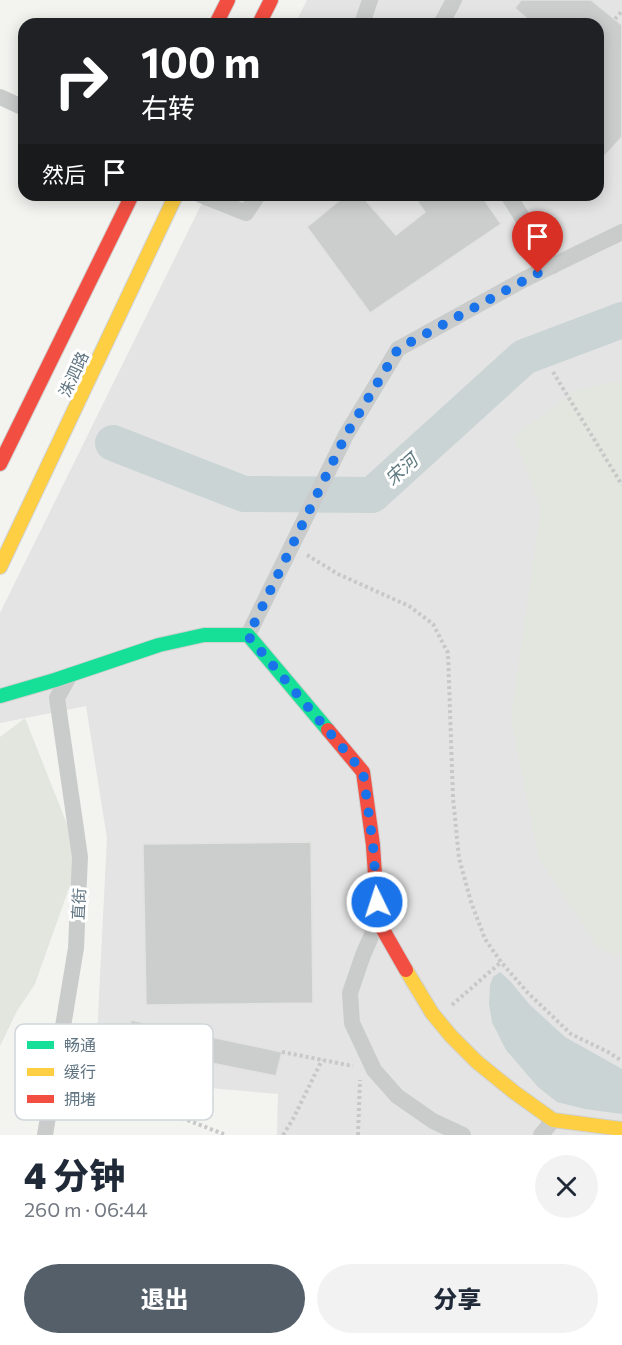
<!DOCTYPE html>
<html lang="zh">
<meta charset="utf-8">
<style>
:root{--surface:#fff;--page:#f2f2f3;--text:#1f2937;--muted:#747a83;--accent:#545f6a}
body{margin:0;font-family:Commissioner,"Noto Sans SC",sans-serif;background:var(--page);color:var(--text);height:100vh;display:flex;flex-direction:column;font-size:22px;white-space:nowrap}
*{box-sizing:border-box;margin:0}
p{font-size:20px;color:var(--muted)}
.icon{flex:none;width:33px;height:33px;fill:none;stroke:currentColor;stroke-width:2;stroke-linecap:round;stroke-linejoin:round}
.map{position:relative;height:1135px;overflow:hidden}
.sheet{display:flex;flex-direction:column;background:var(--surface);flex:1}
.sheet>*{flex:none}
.guide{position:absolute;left:18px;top:18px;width:586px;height:183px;border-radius:18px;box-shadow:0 3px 15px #0003;background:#202124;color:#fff;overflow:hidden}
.pin{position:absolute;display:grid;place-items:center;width:51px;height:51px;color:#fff;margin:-62px -26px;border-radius:50% 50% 50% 0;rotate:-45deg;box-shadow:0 0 6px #0007}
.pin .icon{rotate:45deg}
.me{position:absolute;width:66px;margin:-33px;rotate:356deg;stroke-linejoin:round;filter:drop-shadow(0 0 4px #0008)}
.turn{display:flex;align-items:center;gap:21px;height:126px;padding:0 24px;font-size:27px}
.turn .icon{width:78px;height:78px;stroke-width:2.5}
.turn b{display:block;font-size:42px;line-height:51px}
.then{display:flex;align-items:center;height:57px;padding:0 24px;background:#0003;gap:12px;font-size:22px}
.round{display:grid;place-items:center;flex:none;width:63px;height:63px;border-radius:32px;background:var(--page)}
.summary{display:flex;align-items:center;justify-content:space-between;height:102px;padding:0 24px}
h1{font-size:36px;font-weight:800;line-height:45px}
.action{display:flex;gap:12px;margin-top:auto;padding:12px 24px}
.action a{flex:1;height:69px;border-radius:36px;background:var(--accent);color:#fff;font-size:24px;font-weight:800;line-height:69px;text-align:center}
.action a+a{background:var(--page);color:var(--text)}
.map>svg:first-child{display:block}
.built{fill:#e3e4e3}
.green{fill:#e2e6de}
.water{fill:#cad4d5}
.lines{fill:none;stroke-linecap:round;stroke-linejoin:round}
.river{stroke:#cad4d5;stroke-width:36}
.building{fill:#cccece;stroke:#e2e2e0;stroke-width:1.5}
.fast-casing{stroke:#cfd1d0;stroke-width:16}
.slow-casing{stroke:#cfd1d0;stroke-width:16}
.jam-casing{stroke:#cfd1d0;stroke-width:16}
.path{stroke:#c8c8c9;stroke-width:4;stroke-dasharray:3 3;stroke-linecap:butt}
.street{stroke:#cacccc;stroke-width:16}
.fast{stroke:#16e098;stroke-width:14}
.slow{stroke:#ffcf43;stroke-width:14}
.jam{stroke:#f24e42;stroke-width:14}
.route{stroke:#1a73e8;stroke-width:10;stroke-dasharray:0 18}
.labels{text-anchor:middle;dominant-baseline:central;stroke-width:6;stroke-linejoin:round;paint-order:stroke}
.street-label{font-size:16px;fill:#617582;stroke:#fff}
.water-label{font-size:18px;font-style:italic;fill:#5d7880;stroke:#fff}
.key{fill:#fff;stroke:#d0d6da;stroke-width:1.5}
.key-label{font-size:16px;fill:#617582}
</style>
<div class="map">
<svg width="622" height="1135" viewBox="0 0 622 1135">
<rect width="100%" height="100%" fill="#f3f3f0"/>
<path class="built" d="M 307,0 L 622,0 L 622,1135 L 277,1135 L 278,1094 L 95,1078 L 107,838 L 86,706 L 0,723 L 0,613 L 206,195 L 598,195 L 598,24 L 295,24 Z"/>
<path class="green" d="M 622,380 L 622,468 L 620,469 L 622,472 L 622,958 L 596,945 L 539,858 L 511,718 L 541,508 L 514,436 L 577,390 Z
M 25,718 L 80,857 L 35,984 L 17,1011 L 0,1046 L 0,737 Z"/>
<path class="water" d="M 500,972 L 510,981 L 530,1005 L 565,1037 L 622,1069 L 622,1114 L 585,1109 L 557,1102 L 538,1087 L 506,1050 L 492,1022 L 489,1004 L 490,985 L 493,977 Z"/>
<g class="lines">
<path class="river" d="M 113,443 L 244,494 L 372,495 L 524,357 L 622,320"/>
</g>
<path class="building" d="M 521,0 L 591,0 L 622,25 L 622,137 L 598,163 L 598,24 L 533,24 L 515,8 Z
M 346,195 L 361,195 L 396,235 L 425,212 L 413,195 L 481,195 L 501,224 L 370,313 L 307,227 Z
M 311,842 L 313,1003 L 146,1005 L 143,844 Z
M 131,1020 L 282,1052 L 276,1076 L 126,1046 Z"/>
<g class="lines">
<g class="fast-casing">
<path id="fast" d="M 0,696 L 55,680 L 159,645 L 204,635 L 248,635 L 328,730"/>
</g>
<g class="slow-casing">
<path id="slow" d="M 0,567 L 176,195
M 406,970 L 432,1013 L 451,1036 L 477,1062 L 514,1092 L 553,1120 L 622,1129"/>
</g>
<g class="jam-casing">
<path id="jam" d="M 216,24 L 228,0
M 259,24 L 271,0
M 0,464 L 132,195
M 328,730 L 363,772 L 373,845 L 378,921 L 406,970"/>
</g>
<path class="path" d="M 615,19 L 622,11
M 553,372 L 622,485
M 307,555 L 338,574 L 409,606 L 433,624 L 448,653 L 453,798 L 459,858 L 471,902 L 485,939 L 501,962 L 528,993 L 571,1034 L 608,1052 L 622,1061
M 452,1005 L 501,962
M 282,1052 L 353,1066
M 182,1118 L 226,1135
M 283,1135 L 293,1119 L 322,1060
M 358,1135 L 360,1080"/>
<path class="street" d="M 362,24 L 370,0
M 441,24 L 454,0
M 0,97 L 24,108
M 201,195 L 246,213 L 258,195
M 508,195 L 553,266
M 248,635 L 346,435 L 398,349 L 523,280 L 622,232
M 378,921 L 363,955 L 350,993 L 352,1023 L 374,1070 L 397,1096 L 433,1121 L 463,1135
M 45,1135 L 76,948 L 80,857 L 57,698 L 70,675
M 541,1135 L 553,1120"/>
<use href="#fast" class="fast"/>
<use href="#slow" class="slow"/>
<use href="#jam" class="jam"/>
</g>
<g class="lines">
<path class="route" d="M 377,902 L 373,845 L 363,772 L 248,636 L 346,435 L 398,349 L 538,273"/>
</g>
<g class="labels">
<g class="street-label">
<text transform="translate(73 374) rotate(-65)">洙泗路</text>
<text transform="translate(78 904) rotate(-87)">直街</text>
</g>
<g class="water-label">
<text transform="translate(401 469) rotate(-42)">宋河</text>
</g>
</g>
<rect x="15" y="1024" width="198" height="96" rx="9" class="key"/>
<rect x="27" y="1041" width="27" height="8" fill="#16e098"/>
<rect x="27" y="1068" width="27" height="8" fill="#ffcf43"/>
<rect x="27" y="1095" width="27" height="8" fill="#f24e42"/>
<g class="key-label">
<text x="64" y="1051">畅通</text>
<text x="64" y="1078">缓行</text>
<text x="64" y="1105">拥堵</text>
</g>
</svg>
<div class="pin" style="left:538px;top:273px;background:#d93025"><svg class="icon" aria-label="arrive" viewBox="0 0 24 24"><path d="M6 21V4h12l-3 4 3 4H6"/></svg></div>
<svg class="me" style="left:377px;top:902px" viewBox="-20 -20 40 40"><circle r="17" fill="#1a73e8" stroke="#fff" stroke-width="3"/><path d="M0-11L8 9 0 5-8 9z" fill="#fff"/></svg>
<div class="guide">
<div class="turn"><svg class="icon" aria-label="right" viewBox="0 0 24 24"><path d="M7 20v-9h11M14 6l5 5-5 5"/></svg><div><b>100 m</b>右转</div></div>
<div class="then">然后<svg class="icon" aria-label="arrive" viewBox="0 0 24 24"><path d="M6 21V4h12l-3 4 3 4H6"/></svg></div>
</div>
</div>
<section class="sheet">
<div class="summary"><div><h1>4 分钟</h1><p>260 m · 06:44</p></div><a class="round"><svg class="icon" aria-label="close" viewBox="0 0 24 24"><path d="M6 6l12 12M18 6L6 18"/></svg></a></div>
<div class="action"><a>退出</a><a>分享</a></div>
</section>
